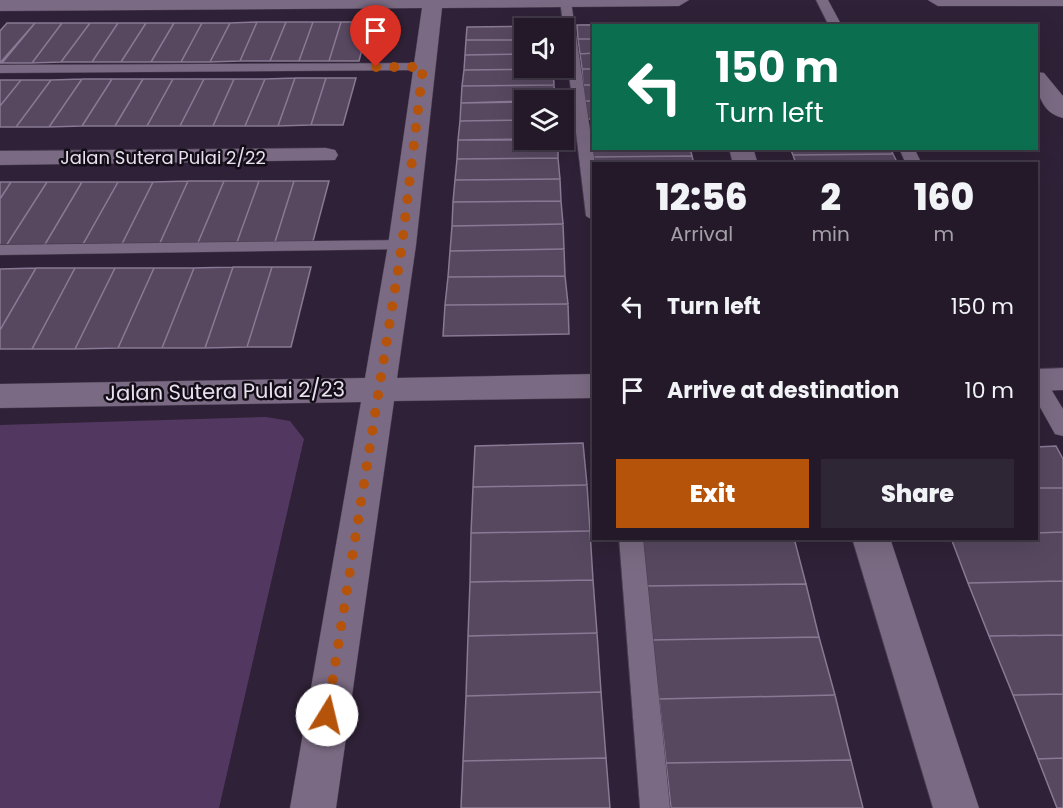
<!DOCTYPE html>
<style>
:root{--surface:#231929;--page:#2f2635;--text:#f1f3f6;--muted:#a3a0a8;--line:#403846;--accent:#b45309}
body{margin:0;font-family:Poppins,sans-serif;background:var(--page);color:var(--text);height:100vh;display:flex;flex-direction:column;font-size:22px;white-space:nowrap}
*{box-sizing:border-box;margin:0}
p{font-size:20px;color:var(--muted)}
.icon{flex:none;width:33px;height:33px;fill:none;stroke:currentColor;stroke-width:2;stroke-linecap:round;stroke-linejoin:round}
.map{position:relative;flex:1;overflow:hidden}
.sheet{position:absolute;left:592px;top:162px;width:446px;height:378px;display:flex;flex-direction:column;background:var(--surface);border-radius:0px;box-shadow:0 6px 24px #0002,0 0 0 2px var(--line)}
.sheet>*{flex:none}
.guide{position:absolute;left:592px;top:24px;width:446px;height:126px;border-radius:0px;box-shadow:0 6px 24px #0002,0 0 0 2px var(--line);background:#0b6e4f;color:#fff;overflow:hidden}
.controls{position:absolute;left:514px;top:18px;display:grid;gap:12px}
.controls a{display:grid;place-items:center;width:60px;height:60px;border-radius:0px;background:var(--surface);box-shadow:0 6px 24px #0002,0 0 0 2px var(--line);font-size:30px}
.pin{position:absolute;display:grid;place-items:center;width:51px;height:51px;color:#fff;margin:-62px -26px;border-radius:50% 50% 50% 0;rotate:-45deg;box-shadow:0 0 6px #0007}
.pin .icon{rotate:45deg}
.me{position:absolute;width:66px;margin:-33px;rotate:9deg;stroke-linejoin:round;filter:drop-shadow(0 0 4px #0008)}
.turn{display:flex;align-items:center;gap:21px;height:126px;padding:0 24px;font-size:27px}
.turn .icon{width:78px;height:78px;stroke-width:2.5}
.turn b{display:block;font-size:42px;line-height:51px}
.eta{display:flex;justify-content:space-evenly;align-items:center;height:102px;text-align:center}
.eta b{font-size:36px;font-weight:800;line-height:42px}
.primary-button{display:flex;gap:12px;margin-top:auto;padding:12px 24px}
.primary-button a{flex:1;height:69px;border-radius:0px;background:var(--accent);color:#fff;font-size:24px;font-weight:800;line-height:69px;text-align:center}
.primary-button a+a{background:var(--page);color:var(--text)}
ul{padding:0;list-style:none}
li{display:flex;align-items:center;gap:18px;height:84px;padding:0 24px}
li div{flex:1}
li b{display:block;font-size:22px}
li em{font-style:normal}
.map>svg:first-child{display:block}
.green{fill:#523861}
.building{fill:#574860;stroke:#897994;stroke-width:1.5}
.lines{fill:none;stroke-linecap:round;stroke-linejoin:round}
.service-casing{stroke:#493d50;stroke-width:1}
.minor-casing{stroke:#493d50;stroke-width:1}
.service{fill:#7a6a83;fill-rule:evenodd}
.minor{fill:#7a6a83;fill-rule:evenodd}
.route{stroke:#b45309;stroke-width:10;stroke-dasharray:0 18}
.labels{text-anchor:middle;dominant-baseline:central;stroke-width:5;stroke-linejoin:round;paint-order:stroke}
.far-street-label{font-size:18px;fill:#e8e0ee;stroke:#130d17}
.street-label{font-size:21px;fill:#e8e0ee;stroke:#130d17}
</style>
<div class="map">
<svg width="1063" height="808" viewBox="0 0 1063 808">
<rect width="100%" height="100%" fill="#2f2137"/>
<path class="green" d="M 266,417 L 290,421 L 304,439 L 219,808 L 0,808 L 0,425 Z"/>
<path class="building" d="M 257,22 L 286,22 L 270,61 L 240,61 Z
M 257,22 L 240,61 L 210,62 L 230,23 Z
M 286,22 L 313,22 L 299,61 L 270,61 Z
M 313,22 L 341,22 L 329,61 L 299,61 Z
M 341,22 L 369,22 L 359,61 L 329,61 Z
M 7,23 L 35,23 L 0,63 L 0,31 Z
M 35,23 L 62,23 L 32,63 L 2,63 Z
M 62,23 L 90,23 L 61,62 L 32,63 Z
M 90,23 L 118,23 L 92,62 L 61,62 Z
M 118,23 L 146,23 L 121,62 L 92,62 Z
M 146,23 L 174,23 L 151,62 L 121,62 Z
M 174,23 L 202,23 L 181,62 L 151,62 Z
M 202,23 L 230,23 L 210,62 L 181,62 Z
M 824,23 L 825,26 L 742,24 Z
M 659,24 L 594,26 L 594,39 L 578,39 L 577,25 Z
M 550,26 L 550,28 L 525,28 L 525,40 L 466,40 L 467,27 Z
M 578,39 L 594,39 L 594,53 L 580,54 Z
M 466,40 L 525,40 L 525,54 L 465,55 Z
M 594,53 L 594,69 L 582,69 L 580,54 Z
M 525,54 L 525,68 L 553,69 L 464,70 L 465,55 Z
M 553,69 L 554,85 L 462,86 L 464,70 Z
M 582,69 L 594,69 L 594,85 L 583,85 Z
M 295,78 L 326,78 L 311,125 L 278,126 Z
M 295,78 L 278,126 L 245,126 L 265,79 Z
M 326,78 L 356,78 L 343,125 L 311,125 Z
M 82,79 L 49,127 L 16,127 L 51,80 Z
M 82,79 L 112,79 L 82,126 L 49,127 Z
M 112,79 L 143,79 L 115,126 L 82,126 Z
M 143,79 L 173,79 L 147,126 L 115,126 Z
M 173,79 L 204,79 L 180,126 L 147,126 Z
M 204,79 L 234,79 L 213,126 L 180,126 Z
M 234,79 L 265,79 L 245,126 L 213,126 Z
M 0,80 L 21,80 L 0,106 Z
M 21,80 L 51,80 L 16,127 L 0,127 L 0,106 Z
M 554,85 L 555,100 L 461,103 L 462,86 Z
M 583,85 L 594,85 L 594,101 L 585,101 Z
M 585,101 L 594,101 L 594,119 L 587,119 Z
M 525,102 L 525,120 L 460,121 L 461,103 Z
M 525,120 L 525,139 L 458,140 L 460,121 Z
M 589,138 L 594,138 L 594,148 L 690,148 L 692,156 L 591,157 Z
M 458,140 L 558,140 L 558,158 L 457,159 Z
M 790,148 L 890,148 L 893,154 L 793,155 Z
M 893,154 L 898,164 L 796,164 L 793,155 Z
M 692,156 L 694,164 L 594,164 L 591,157 Z
M 558,158 L 560,179 L 455,180 L 457,159 Z
M 560,179 L 561,201 L 453,202 L 455,180 Z
M 188,181 L 224,181 L 197,245 L 159,245 Z
M 188,181 L 159,245 L 121,246 L 153,182 Z
M 224,181 L 259,181 L 236,245 L 197,245 Z
M 259,181 L 294,181 L 274,245 L 236,245 Z
M 294,181 L 329,181 L 312,245 L 274,245 Z
M 0,182 L 11,182 L 0,199 Z
M 11,182 L 47,182 L 6,246 L 0,247 L 0,199 Z
M 47,182 L 82,182 L 44,246 L 6,246 Z
M 82,182 L 118,182 L 82,246 L 44,246 Z
M 118,182 L 153,182 L 121,246 L 82,246 Z
M 561,201 L 563,224 L 452,226 L 453,202 Z
M 563,224 L 564,249 L 450,251 L 452,226 Z
M 564,249 L 565,276 L 448,277 L 450,251 Z
M 233,267 L 272,267 L 247,347 L 205,348 Z
M 233,267 L 205,348 L 162,348 L 194,268 Z
M 272,267 L 311,267 L 291,347 L 247,347 Z
M 36,268 L 0,330 L 0,269 Z
M 36,268 L 75,268 L 32,349 L 0,349 L 0,330 Z
M 75,268 L 115,268 L 75,349 L 32,349 Z
M 115,268 L 154,268 L 118,348 L 75,349 Z
M 154,268 L 194,268 L 162,348 L 118,348 Z
M 565,276 L 568,304 L 445,305 L 448,277 Z
M 568,304 L 569,334 L 443,336 L 445,305 Z
M 583,443 L 587,485 L 473,487 L 475,446 Z
M 1056,446 L 1063,459 L 1063,488 L 1036,488 L 1036,447 Z
M 587,485 L 590,531 L 471,533 L 473,487 Z
M 1036,488 L 1063,488 L 1063,532 L 1036,533 Z
M 590,531 L 593,580 L 470,582 L 471,533 Z
M 1063,532 L 1063,581 L 968,583 L 951,538 L 1036,538 L 1036,533 Z
M 640,538 L 794,538 L 806,584 L 645,586 Z
M 593,580 L 597,633 L 468,636 L 470,582 Z
M 1063,581 L 1063,635 L 989,636 L 968,583 Z
M 806,584 L 819,637 L 651,640 L 645,586 Z
M 597,633 L 601,692 L 466,696 L 468,636 Z
M 1063,635 L 1063,694 L 1013,695 L 989,636 Z
M 819,637 L 835,695 L 659,699 L 651,640 Z
M 601,692 L 606,758 L 463,761 L 466,696 Z
M 1063,694 L 1063,758 L 1038,759 L 1013,695 Z
M 835,695 L 851,760 L 666,763 L 659,699 Z
M 606,758 L 610,808 L 461,808 L 463,761 Z
M 1063,758 L 1063,808 L 1057,808 L 1038,759 Z
M 851,760 L 863,808 L 671,808 L 666,763 Z"/>
<g class="lines">
<g class="service-casing">
<path id="service" d="M 560,0 L 571,1 L 595,164 L 594,221 L 586,216 Z
M 816,0 L 828,0 L 842,26 L 829,26 Z
M 423,63 L 428,64 L 428,70 L 0,73 L 0,65 Z
M 899,148 L 914,148 L 922,164 L 906,164 Z
M 402,240 L 408,241 L 411,245 L 408,249 L 0,255 L 0,245 Z
M 1036,374 L 1043,376 L 1063,409 L 1063,436 L 1055,434 L 1036,400 Z
M 619,538 L 643,538 L 670,808 L 640,808 Z"/>
</g>
<g class="minor-casing">
<path id="minor" d="M 0,0 L 689,0 L 679,6 L 442,8 L 416,245 L 397,378 L 594,374 L 594,398 L 394,401 L 336,808 L 290,808 L 361,402 L 0,408 L 0,384 L 365,378 L 388,245 L 422,8 L 0,11 Z
M 928,0 L 1063,0 L 1063,6 L 938,6 Z
M 1036,72 L 1044,73 L 1063,96 L 1063,118 C 1041,113 1036,91 1036,72 Z
M 326,148 L 335,150 L 338,155 L 335,160 L 0,165 L 0,151 Z
M 729,148 L 753,148 L 758,164 L 733,164 Z
M 1063,368 L 1063,390 L 1036,391 L 1036,369 Z
M 852,538 L 890,538 L 979,808 L 933,808 Z"/>
</g>
<use href="#service" class="service"/>
<use href="#minor" class="minor"/>
</g>
<g class="lines">
<path class="route" d="M 327,715 L 402,245 L 423,67 L 376,67"/>
</g>
<g class="labels">
<g class="far-street-label">
<text x="163" y="157">Jalan Sutera Pulai 2/22</text>
</g>
<g class="street-label">
<text transform="translate(225 391) rotate(-1)">Jalan Sutera Pulai 2/23</text>
</g>
</g>
</svg>
<div class="controls">
<a><svg class="icon" aria-label="sound" viewBox="0 0 24 24"><path d="M4 9h4l5-4v14l-5-4H4zM17 9q2 3 0 6"/></svg></a>
<a><svg class="icon" aria-label="layers" viewBox="0 0 24 24"><path d="M12 4l9 5-9 5-9-5zM3 14l9 5 9-5"/></svg></a>
</div>
<div class="pin" style="left:376px;top:67px;background:#d93025"><svg class="icon" aria-label="arrive" viewBox="0 0 24 24"><path d="M6 21V4h12l-3 4 3 4H6"/></svg></div>
<svg class="me" style="left:327px;top:715px" viewBox="-20 -20 40 40"><circle r="19" fill="#fff"/><path d="M0-13L10 11 0 6-10 11z" fill="#b45309"/></svg>
<div class="guide">
<div class="turn"><svg class="icon" aria-label="left" viewBox="0 0 24 24"><path d="M17 20v-9H6M10 6l-5 5 5 5"/></svg><div><b>150 m</b>Turn left</div></div>
</div>
<section class="sheet">
<div class="eta">
<div><b>12:56</b><p>Arrival</p></div>
<div><b>2</b><p>min</p></div>
<div><b>160</b><p>m</p></div>
</div>
<ul>
<li><svg class="icon" aria-label="left" viewBox="0 0 24 24"><path d="M17 20v-9H6M10 6l-5 5 5 5"/></svg><div><b>Turn left</b></div><em>150 m</em></li>
<li><svg class="icon" aria-label="arrive" viewBox="0 0 24 24"><path d="M6 21V4h12l-3 4 3 4H6"/></svg><div><b>Arrive at destination</b></div><em>10 m</em></li>
</ul>
<div class="primary-button"><a>Exit</a><a>Share</a></div>
</section>
</div>
